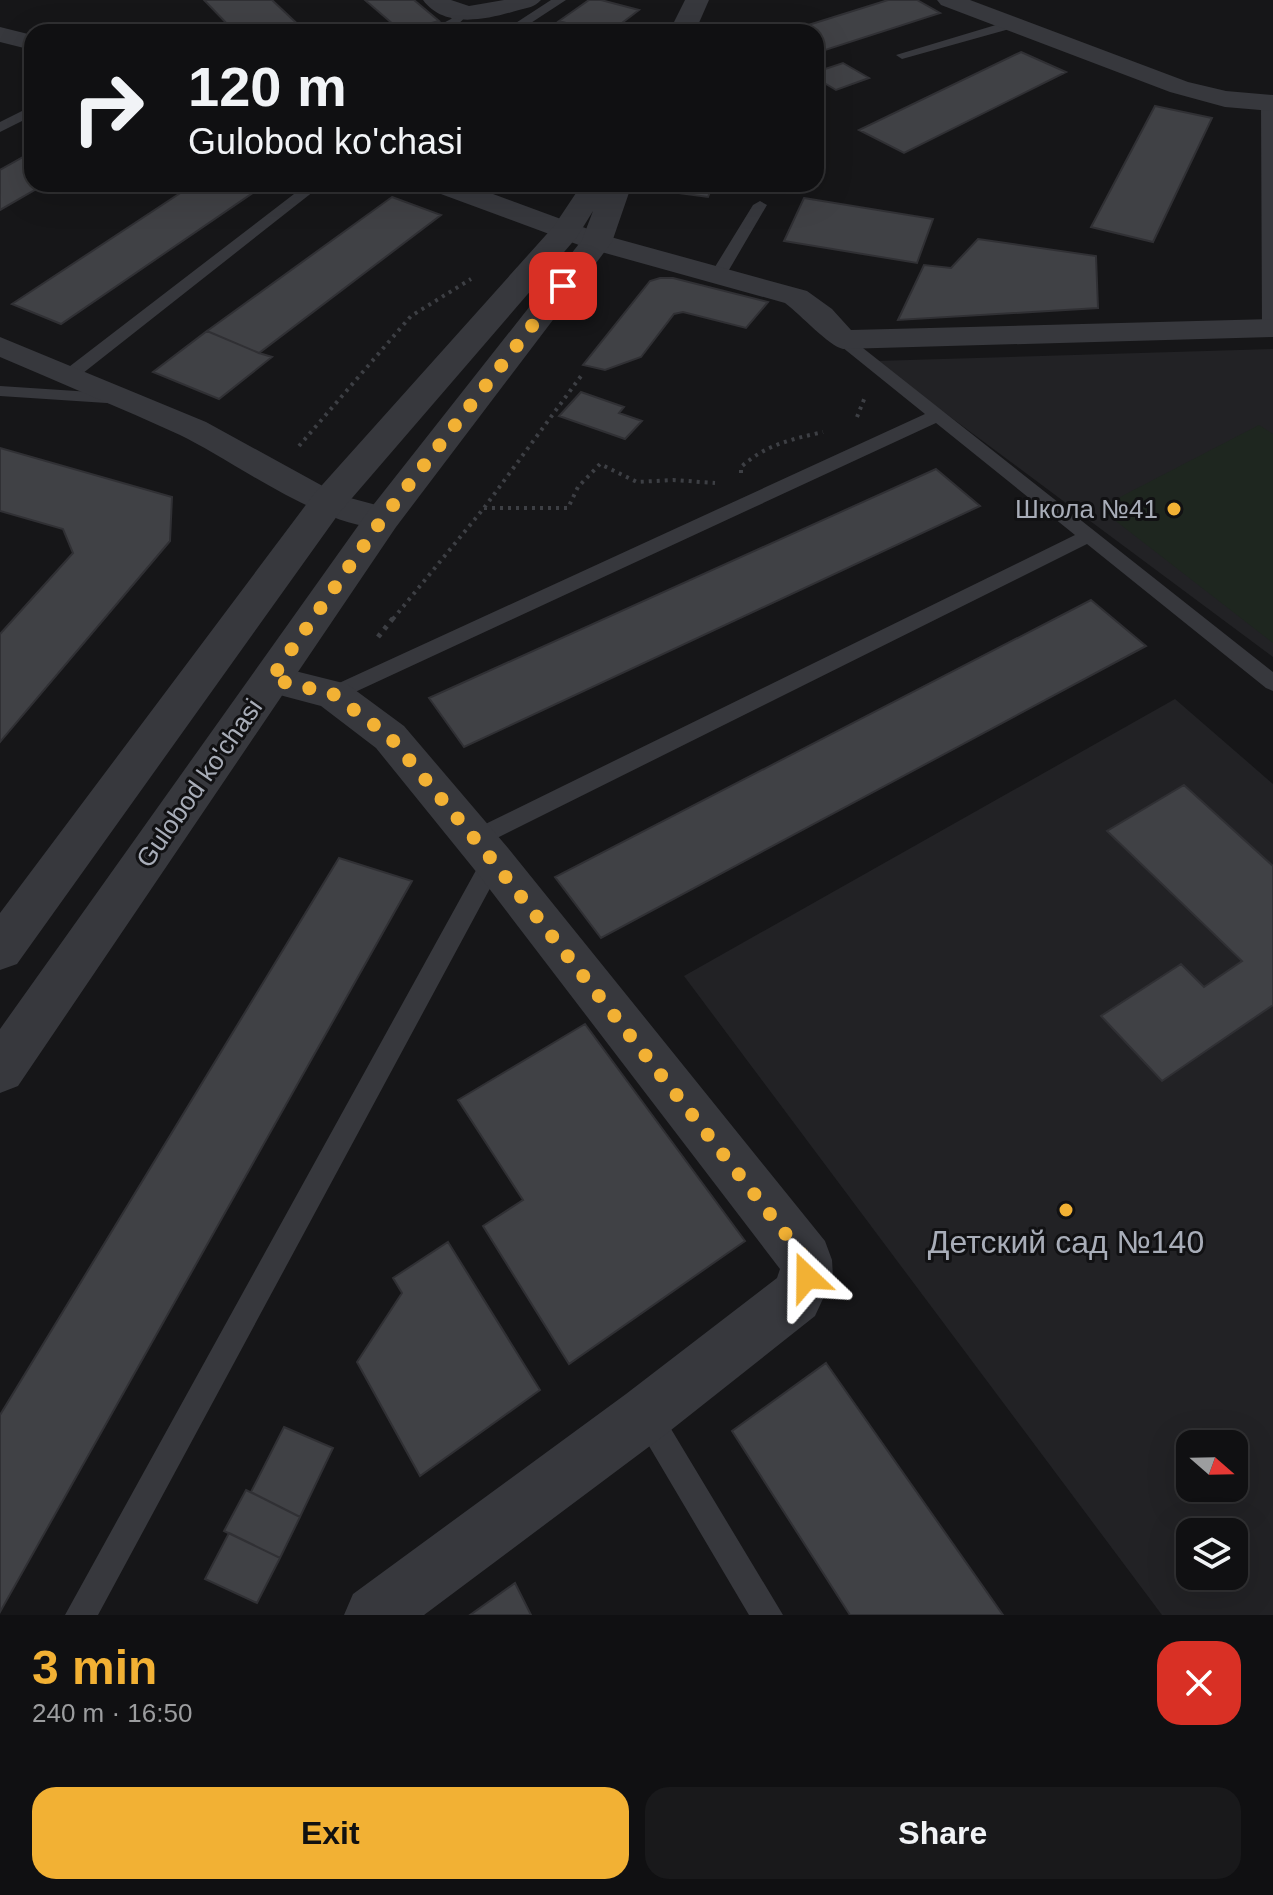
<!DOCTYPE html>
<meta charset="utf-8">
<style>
:root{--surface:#101012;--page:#19191b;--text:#f1f3f6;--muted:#9c9d9f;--line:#303032;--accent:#f2b134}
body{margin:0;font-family:Arial,sans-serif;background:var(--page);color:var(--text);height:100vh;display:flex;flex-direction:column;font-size:30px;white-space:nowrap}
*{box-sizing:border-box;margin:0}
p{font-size:26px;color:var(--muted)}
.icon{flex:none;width:44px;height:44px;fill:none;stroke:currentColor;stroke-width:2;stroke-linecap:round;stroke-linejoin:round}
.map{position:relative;height:1615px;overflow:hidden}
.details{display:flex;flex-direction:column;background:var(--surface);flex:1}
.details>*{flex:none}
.banner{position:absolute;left:24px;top:24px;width:800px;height:168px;border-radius:24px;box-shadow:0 8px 32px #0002,0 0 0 2px var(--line);background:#101012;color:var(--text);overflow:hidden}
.needle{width:52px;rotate:110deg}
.fabs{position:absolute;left:1176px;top:1430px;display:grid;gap:16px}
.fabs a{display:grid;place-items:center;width:72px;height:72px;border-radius:16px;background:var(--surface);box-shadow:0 8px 32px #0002,0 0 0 2px var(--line);font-size:40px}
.pin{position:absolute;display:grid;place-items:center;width:68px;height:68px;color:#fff;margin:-34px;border-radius:16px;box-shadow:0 4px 12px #0006}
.me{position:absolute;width:88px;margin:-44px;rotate:337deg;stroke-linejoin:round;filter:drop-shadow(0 0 6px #0008)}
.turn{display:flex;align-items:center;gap:28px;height:168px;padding:0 32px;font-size:36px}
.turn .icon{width:104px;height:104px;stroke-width:2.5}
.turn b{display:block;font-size:56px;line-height:68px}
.round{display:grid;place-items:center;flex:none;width:84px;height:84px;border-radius:24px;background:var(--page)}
.head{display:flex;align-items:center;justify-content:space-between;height:136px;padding:0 32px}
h1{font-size:48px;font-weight:700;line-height:60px;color:var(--accent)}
.action{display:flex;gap:16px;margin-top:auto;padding:16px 32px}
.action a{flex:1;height:92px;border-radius:24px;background:var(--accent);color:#111;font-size:32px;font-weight:700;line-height:92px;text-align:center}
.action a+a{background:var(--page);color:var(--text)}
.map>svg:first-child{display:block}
.built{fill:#222225;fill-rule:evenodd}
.green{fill:#1e261f}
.building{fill:#404145;stroke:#303034;stroke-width:2}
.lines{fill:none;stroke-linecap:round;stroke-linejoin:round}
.path-far2{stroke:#3d3f44;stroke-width:3;stroke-dasharray:3 4;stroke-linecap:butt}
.path-far1{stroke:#3d3f44;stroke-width:4;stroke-dasharray:3 5;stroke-linecap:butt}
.path{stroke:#3d3f44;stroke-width:5;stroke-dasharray:4 6;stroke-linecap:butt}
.service{fill:#37383d;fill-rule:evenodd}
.minor{fill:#37383d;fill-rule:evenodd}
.tertiary{fill:#37383d;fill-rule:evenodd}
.route{stroke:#f2b134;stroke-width:14;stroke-dasharray:0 25.2}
.poi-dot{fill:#f2b134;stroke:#111113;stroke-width:3}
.labels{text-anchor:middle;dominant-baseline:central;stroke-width:6;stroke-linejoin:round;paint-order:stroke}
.poi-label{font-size:26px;fill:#a8adb8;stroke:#111113;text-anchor:end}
.street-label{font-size:26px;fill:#a8adb8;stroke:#111113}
.near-poi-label{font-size:32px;fill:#a8adb8;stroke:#111113}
</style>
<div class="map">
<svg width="1273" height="1615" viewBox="0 0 1273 1615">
<rect width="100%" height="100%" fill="#161618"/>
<path class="built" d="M 1273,349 L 1273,657 L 875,361 Z
M 1175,699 L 1273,784 L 1273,1615 L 1162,1615 L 684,976 ZM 1190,1444 L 1234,1444 L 1234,1488 L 1190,1488 ZM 1190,1532 L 1234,1532 L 1234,1576 L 1190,1576 Z"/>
<path class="green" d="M 1259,425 L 1273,434 L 1273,643 L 1099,508 Z"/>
<path class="building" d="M 204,0 L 272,0 L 306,32 L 235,32 Z
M 365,0 L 414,0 L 439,21 L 401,31 Z
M 589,0 L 601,0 L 639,10 L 610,32 L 598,32 L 559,21 Z
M 888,0 L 917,0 L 940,13 L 816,53 L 816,32 L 786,32 Z
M 559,21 L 598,32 L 544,32 Z
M 1021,52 L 1066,72 L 904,153 L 859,130 Z
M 843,63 L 869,78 L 836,90 L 816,78 L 816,72 Z
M 1155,106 L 1212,118 L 1153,242 L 1091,227 Z
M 32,152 L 32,184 L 45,184 L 0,210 L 0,170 Z
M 194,184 L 266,184 L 61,324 L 12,304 Z
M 682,184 L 713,184 L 708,197 L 678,193 Z
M 392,197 L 441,215 L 259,353 L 207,331 Z
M 804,198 L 933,219 L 917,263 L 784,241 Z
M 978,239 L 1096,256 L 1098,308 L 898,320 L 924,265 L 951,268 Z
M 660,278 L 673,278 L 768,302 L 746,328 L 683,312 L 674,314 L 641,357 L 605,370 L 583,365 L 650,281 Z
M 207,331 L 259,353 L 272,357 L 219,399 L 153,372 Z
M 581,392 L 624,407 L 619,413 L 642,421 L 625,439 L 559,416 Z
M 0,448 L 172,497 L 170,541 L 0,742 L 0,634 L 73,553 L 63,529 L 0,511 Z
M 936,469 L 980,506 L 464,747 L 429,698 Z
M 1091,600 L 1146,646 L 601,938 L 555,877 Z
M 1184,785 L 1273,866 L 1273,1005 L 1162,1081 L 1101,1016 L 1181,964 L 1204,987 L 1242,961 L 1107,831 Z
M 339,858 L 412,881 L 0,1612 L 0,1415 Z
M 585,1024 L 745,1241 L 569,1364 L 483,1226 L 523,1200 L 458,1100 Z
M 448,1242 L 540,1390 L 420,1476 L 357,1362 L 402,1293 L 393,1278 Z
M 826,1363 L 1003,1615 L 850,1615 L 732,1431 Z
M 284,1427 L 333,1448 L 300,1517 L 251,1492 Z
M 246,1490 L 300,1517 L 280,1558 L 224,1531 Z
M 229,1533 L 280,1558 L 257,1603 L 205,1579 Z
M 515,1583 L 531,1615 L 470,1615 Z"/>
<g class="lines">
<path class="path-far2" d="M 387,184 L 405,190"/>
<path class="path-far1" d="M 857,417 L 865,397
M 299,446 L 411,316 L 471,279
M 741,473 L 741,467 C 765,445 792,439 823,432
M 484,508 L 568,508 L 578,487 L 600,464 L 637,482 L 673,480 L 715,483
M 393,619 L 484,508 L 581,376"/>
<path class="path" d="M 378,637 L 394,617"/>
<path class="service" d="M 551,0 L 566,0 L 517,32 L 502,32 Z
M 458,11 L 468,14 C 456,29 444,32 426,32 L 451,19 Z
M 1009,21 L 1015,25 L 1013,28 L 902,59 L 896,55 Z
M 1268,99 L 1273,100 L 1273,332 L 1270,333 L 1262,328 L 1261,103 Z
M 32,106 L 32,116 L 0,132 L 0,122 Z
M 307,184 L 323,184 L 73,381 L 61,381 L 59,377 L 61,373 Z
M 760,201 L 767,205 L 726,275 L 718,280 L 713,278 L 710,275 L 753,205 Z
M 843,335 L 849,337 L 1273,672 L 1273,691 L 1266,688 L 1087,544 L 483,845 L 475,848 L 467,845 L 464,839 L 467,833 L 1075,535 L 936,423 L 340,699 L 326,699 L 323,694 L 326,689 L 925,414 L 837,343 L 837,337 Z
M 0,386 L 122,394 L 131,399 L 122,404 L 0,396 Z
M 493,852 L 501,854 L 504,861 L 501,868 L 98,1615 L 65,1615 L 485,854 Z
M 646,1399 L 656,1404 L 783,1615 L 749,1615 L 636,1424 L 631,1414 L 636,1404 Z"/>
<path class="minor" d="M 423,0 L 451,0 L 469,6 L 504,0 L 541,0 C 535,7 527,8 519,10 C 489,19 445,30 423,0 Z
M 937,0 L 970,0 L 1188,82 L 1226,91 L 1273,95 L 1273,111 L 1225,107 L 1170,92 L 941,5 Z
M 0,27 L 32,35 L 32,50 L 0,42 Z
M 426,184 L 466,184 L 607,236 L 807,291 L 832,309 L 851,330 L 1273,319 L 1273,337 L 843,349 C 829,346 801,315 785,303 L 587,248 L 430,190 Z
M 0,337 L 206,422 L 339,495 L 395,510 L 401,518 L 395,526 C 341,541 231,459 180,435 C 121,408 60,383 0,357 Z
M 271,665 L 347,684 L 404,726 L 508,848 L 825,1241 L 832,1260 L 833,1277 L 815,1316 L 666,1434 L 424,1615 L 344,1615 L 353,1594 L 626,1394 L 777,1278 L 780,1269 L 478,874 L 376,748 L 321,706 L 257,689 L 251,679 L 257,669 Z"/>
<path class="tertiary" d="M 685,0 L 709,0 L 695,32 L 669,32 Z
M 582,184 L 632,184 L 612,242 L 396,527 L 18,1086 L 0,1093 L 0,1029 L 370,509 L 582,240 L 593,211 L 577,237 L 340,512 L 17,964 L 0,970 L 0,913 L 314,494 L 554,226 Z"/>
</g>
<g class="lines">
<path class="route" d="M 563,286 L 383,518 L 271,679 L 333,694 L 390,737 L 493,861 L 806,1260 L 807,1277"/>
</g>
<g class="poi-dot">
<circle cx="1174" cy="509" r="8"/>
<circle cx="1066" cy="1210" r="8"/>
</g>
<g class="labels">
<g class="poi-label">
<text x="1158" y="509">Школа №41</text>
</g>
<g class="street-label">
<text transform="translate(199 783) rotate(-55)">Gulobod ko'chasi</text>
</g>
<g class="near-poi-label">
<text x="1066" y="1242">Детский сад №140</text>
</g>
</g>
</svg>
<div class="fabs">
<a><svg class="needle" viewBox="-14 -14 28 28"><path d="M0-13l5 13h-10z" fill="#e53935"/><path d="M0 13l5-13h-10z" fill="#9c9d9f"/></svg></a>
<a><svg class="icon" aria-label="layers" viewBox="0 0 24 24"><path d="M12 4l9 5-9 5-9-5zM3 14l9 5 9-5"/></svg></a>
</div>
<div class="pin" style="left:563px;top:286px;background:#d93025"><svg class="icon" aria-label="arrive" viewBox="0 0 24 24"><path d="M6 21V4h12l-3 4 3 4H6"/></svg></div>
<svg class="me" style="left:807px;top:1277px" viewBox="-20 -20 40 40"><path d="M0-17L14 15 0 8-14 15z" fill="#f2b134" stroke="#fff" stroke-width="4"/></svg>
<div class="banner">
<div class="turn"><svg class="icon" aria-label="right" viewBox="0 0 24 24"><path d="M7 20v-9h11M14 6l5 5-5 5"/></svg><div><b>120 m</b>Gulobod ko'chasi</div></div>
</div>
</div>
<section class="details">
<div class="head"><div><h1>3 min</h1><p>240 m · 16:50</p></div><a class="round" style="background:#d93025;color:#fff"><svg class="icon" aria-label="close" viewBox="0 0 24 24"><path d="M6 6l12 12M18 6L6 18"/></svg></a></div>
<div class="action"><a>Exit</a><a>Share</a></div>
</section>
